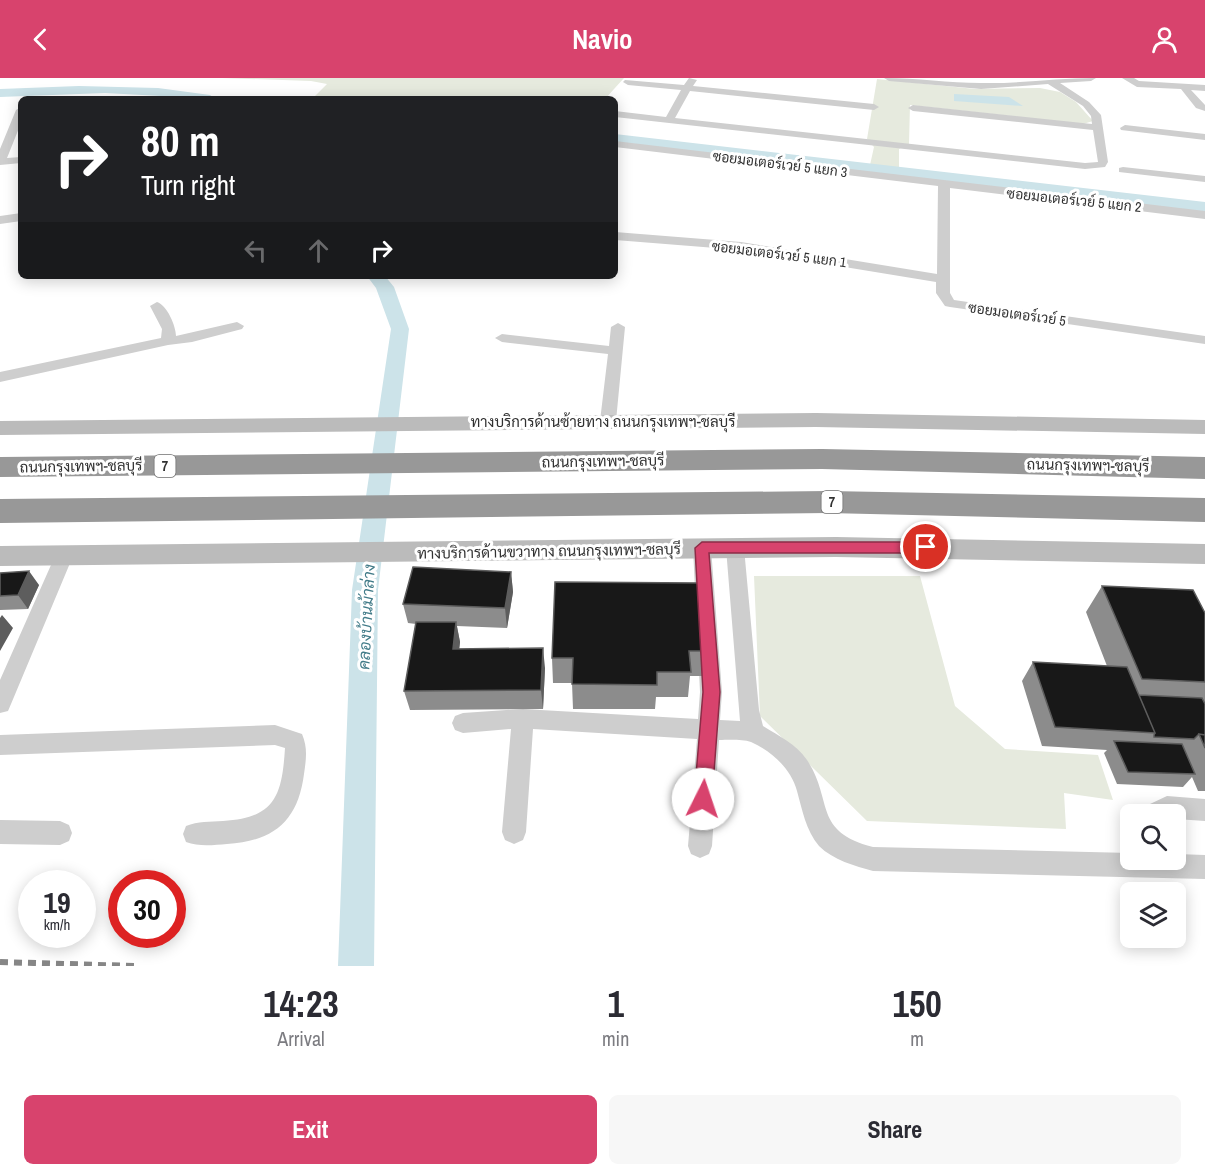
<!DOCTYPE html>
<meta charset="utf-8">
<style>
:root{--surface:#fff;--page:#f7f7f7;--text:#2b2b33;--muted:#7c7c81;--accent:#d8436d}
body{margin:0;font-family:"Archivo Narrow",Sarabun,sans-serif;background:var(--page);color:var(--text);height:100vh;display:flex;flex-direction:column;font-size:22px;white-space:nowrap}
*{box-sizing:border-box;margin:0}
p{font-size:20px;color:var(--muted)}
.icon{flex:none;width:33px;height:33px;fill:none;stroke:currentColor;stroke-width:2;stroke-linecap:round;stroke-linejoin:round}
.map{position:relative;height:888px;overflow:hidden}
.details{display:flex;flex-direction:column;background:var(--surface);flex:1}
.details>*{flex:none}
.guide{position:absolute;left:18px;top:18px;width:600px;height:183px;border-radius:9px;box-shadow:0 3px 15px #0003;background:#202124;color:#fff;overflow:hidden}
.fabs{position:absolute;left:1120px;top:726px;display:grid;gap:12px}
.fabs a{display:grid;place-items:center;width:66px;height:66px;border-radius:9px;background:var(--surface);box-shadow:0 3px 15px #0003;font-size:30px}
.speed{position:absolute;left:18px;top:792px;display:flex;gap:12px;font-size:30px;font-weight:700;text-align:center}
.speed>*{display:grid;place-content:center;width:78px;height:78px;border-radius:50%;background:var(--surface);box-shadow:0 3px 15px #0003;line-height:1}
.speed small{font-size:15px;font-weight:400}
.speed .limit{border:9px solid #d22;background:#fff;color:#111}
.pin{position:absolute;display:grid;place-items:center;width:51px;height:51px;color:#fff;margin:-26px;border:3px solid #fff;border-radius:50%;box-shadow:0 2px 6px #0007}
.me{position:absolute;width:66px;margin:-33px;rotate:4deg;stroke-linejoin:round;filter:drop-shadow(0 0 4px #0008)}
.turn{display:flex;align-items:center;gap:21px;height:126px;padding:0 24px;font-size:27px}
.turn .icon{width:78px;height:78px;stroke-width:2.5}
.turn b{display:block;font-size:42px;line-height:51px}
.lanes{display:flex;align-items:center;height:57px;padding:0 24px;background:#0003;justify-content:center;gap:30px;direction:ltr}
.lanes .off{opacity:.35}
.eta{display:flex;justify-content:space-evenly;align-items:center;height:102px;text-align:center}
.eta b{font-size:36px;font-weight:700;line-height:42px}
.cta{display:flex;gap:12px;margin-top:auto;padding:12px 24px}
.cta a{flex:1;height:69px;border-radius:9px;background:var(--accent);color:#fff;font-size:24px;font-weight:700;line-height:69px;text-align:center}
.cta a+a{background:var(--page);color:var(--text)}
header{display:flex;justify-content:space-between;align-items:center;height:78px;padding:0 24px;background:var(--accent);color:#fff;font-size:27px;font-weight:700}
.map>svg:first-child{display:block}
.green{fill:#e6eade}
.water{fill:#cce3e9}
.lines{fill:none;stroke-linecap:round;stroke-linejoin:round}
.canal{fill:#cce3e9;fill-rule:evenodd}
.street{fill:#cecece;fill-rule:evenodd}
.secondary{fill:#bbb;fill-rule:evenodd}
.highway{fill:#989898;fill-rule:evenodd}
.rail{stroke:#868686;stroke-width:6;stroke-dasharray:8 6;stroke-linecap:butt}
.wall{fill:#8c8c8c}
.shaded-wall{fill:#5d5d5d}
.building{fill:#181818;stroke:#5d5d5d;stroke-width:1.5}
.route{fill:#d8436d;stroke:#8c2c47;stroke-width:1.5}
.labels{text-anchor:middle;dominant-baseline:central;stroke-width:6;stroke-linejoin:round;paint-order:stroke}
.far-street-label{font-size:14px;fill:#313131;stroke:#fff}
.shield{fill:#fff;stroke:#6f6f6f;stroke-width:1.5}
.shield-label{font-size:14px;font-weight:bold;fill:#313131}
.street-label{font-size:15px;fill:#313131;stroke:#fff}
.water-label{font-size:16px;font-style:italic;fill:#417b88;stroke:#fff}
</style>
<header><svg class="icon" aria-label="back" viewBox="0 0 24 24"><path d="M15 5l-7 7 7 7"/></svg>Navio<svg class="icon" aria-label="person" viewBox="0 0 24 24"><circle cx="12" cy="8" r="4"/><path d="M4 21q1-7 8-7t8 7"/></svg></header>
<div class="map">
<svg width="1205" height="888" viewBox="0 0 1205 888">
<rect width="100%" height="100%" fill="#fff"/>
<path class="green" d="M 222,0 L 624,0 L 605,21 L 312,21 L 327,6 L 311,3 Z
M 877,1 L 975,11 L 1040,10 L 1060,14 L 1076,24 L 1093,43 L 1083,46 L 910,27 L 909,66 L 899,71 L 899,90 L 870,87 L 874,69 L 867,61 Z
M 754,498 L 920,498 L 955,628 L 1005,671 L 1098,677 L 1113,722 L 1064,715 L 1066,751 L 867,743 L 760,638 Z"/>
<path class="water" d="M 954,16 L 1009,19 L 1023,28 L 954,23 Z"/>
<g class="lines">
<path class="canal" d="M 79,8 L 158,10 L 210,17 L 216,21 L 105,15 L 0,19 L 0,11 Z
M 615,56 L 1205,124 L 1205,134 L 615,64 Z
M 367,198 L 385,198 L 394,209 L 409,251 L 378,512 L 374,888 L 338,888 L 352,512 L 391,251 L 376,210 Z"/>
<path class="street" d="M 689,0 L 697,2 L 693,8 L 874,26 L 879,29 L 874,32 L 690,13 L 675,40 L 1085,85 L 1098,84 L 1093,52 L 913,33 L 908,30 L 913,27 L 1092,46 L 1091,38 L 1083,28 L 1048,6 L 981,11 L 889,3 L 884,0 C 917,0 949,5 981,5 C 1019,6 1057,0 1096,0 L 1091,3 L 1060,5 L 1089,24 L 1101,37 L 1108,84 L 1105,89 L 1085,91 L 615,39 L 615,33 L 666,39 L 681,12 L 628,7 L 623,4 L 625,2 L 684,7 Z
M 1122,0 L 1134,0 L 1139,3 L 1205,7 L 1205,13 L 1191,12 L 1205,27 L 1205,33 L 1196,30 L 1181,11 L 1137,9 Z
M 21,29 L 21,45 L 7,80 L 21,79 L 21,85 L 0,87 L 0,71 L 16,32 Z
M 1125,47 L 1205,56 L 1205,62 L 1121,52 L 1120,50 Z
M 615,63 L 1205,133 L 1205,141 L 950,110 L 950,215 L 954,222 L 1205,258 L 1205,266 L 950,229 L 945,228 L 936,215 L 936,204 L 741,172 L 615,162 L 615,154 L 741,164 L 937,196 L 938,108 L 615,69 Z
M 1123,89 L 1205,98 L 1205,104 L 1119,94 L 1119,90 Z
M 21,135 L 21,143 L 0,146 L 0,138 Z
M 157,224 C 167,227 176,248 176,258 L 237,244 L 244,248 L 242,251 L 192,264 L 168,267 L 0,304 L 0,294 L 161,260 L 162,251 L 150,228 Z
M 618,245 L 625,249 L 616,343 L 608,348 L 600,343 L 608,276 L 502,264 L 495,260 L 502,256 L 609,268 L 611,249 Z
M 702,463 L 709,465 L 711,470 L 722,614 L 720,642 L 740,643 L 726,470 L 728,465 L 735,463 L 742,465 L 744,470 L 759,632 L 763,648 C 779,658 796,666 807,682 C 834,723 812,753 873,769 L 1131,775 L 1131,782 L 1176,782 L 1176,776 L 1205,777 L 1205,801 L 873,793 C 855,788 833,782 819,768 C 806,753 802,731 797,713 C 791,691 772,673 751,664 C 742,661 728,662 719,662 L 712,768 L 709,776 L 700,780 L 691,776 L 688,768 L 697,661 L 533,651 L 526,754 L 523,762 L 514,766 L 505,762 L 502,754 L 511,651 L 463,655 L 455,652 L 452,645 L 455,638 L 463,635 L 523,631 L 698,641 L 700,614 L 693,470 L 695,465 Z
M 64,471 L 71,473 L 73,478 L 11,626 L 8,633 L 0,635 L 0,602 L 55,478 L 57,473 Z
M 275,647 L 302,656 C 308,670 306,682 304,696 C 298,743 274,763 227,766 C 214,767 199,769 186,764 L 183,756 L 186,748 C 198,743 210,744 223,743 C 275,740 282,718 285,670 L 275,667 L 0,677 L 0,657 Z
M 1167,718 L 1205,721 L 1205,743 L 1176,741 L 1176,736 L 1146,736 L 1150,726 Z
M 0,742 L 60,743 L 69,747 L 72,755 L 69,763 L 60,767 L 0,766 Z"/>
<path class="secondary" d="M 816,335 L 1205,342 L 1205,356 L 816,349 L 0,357 L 0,343 Z
M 836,459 L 1205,466 L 1205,486 L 836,479 L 0,488 L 0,468 Z"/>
<path class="highway" d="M 822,371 L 1205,379 L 1205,401 L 822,391 L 0,399 L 0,379 Z
M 828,413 L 1205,420 L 1205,444 L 828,435 L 0,445 L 0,421 Z"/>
<path class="rail" d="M 0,884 L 134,888"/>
</g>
<path class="wall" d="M 511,494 L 513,514 L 507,550 L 457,548 L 460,564 L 459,571 L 545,590 L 543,631 L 410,632 L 404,613 L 416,546 L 408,545 L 403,526 Z
M 0,495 L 39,507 L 28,531 L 0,532 Z
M 555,504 L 705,573 L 702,598 L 690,598 L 688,619 L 656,619 L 655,631 L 573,631 L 572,605 L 553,605 L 552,580 Z
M 1102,508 L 1205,535 L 1205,713 L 1198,713 L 1192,699 L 1183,709 L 1117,706 L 1104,675 L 1107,672 L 1042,668 L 1022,603 L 1033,584 L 1107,588 L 1086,534 Z"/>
<path class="shaded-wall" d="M 29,493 L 39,507 L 28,531 L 18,517 Z
M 511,494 L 513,514 L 507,550 L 505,530 Z
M 2,537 L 13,550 L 0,573 L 0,540 Z
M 456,544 L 460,564 L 457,591 L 453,571 Z
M 543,570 L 545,590 L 543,631 L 541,612 Z"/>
<path class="building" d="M 413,489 L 511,494 L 505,530 L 403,526 Z
M 29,493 L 18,517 L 0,518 L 0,495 Z
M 555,504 L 699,505 L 705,573 L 689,573 L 691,594 L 657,594 L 657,607 L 572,606 L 573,580 L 552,580 Z
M 1102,508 L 1193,512 L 1205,535 L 1205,604 L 1142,601 Z
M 416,544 L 456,544 L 453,571 L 543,570 L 541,612 L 404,613 Z
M 1033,584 L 1127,589 L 1155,655 L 1055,649 Z
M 1139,617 L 1202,620 L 1205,626 L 1205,657 L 1199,656 L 1194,661 L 1154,659 L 1154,657 L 1155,655 Z
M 1199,656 L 1205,657 L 1205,670 Z
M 1114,663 L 1182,666 L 1195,696 L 1128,694 Z"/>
<path class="route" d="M 702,464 L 926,464 L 933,469 L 926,475 L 709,475 L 720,614 L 712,721 L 709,727 L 703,729 L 697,727 L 694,721 L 703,614 L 695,470 Z"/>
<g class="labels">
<g class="far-street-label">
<text transform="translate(780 86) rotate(7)">ซอยมอเตอร์เวย์ 5 แยก 3</text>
<text transform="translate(1074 122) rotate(6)">ซอยมอเตอร์เวย์ 5 แยก 2</text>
<text transform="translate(779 176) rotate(7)">ซอยมอเตอร์เวย์ 5 แยก 1</text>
<text transform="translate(1017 236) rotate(8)">ซอยมอเตอร์เวย์ 5</text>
</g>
<g class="shield">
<rect x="154.5" y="377" width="21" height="22" rx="4.5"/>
<rect x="821.5" y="413" width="21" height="22" rx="4.5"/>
</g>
<g class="shield-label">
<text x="165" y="388">7</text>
<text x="832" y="424">7</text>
</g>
<g class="street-label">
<text x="603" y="343">ทางบริการด้านซ้ายทาง ถนนกรุงเทพฯ-ชลบุรี</text>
<text transform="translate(603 383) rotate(-1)">ถนนกรุงเทพฯ-ชลบุรี</text>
<text transform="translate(1088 387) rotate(1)">ถนนกรุงเทพฯ-ชลบุรี</text>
<text transform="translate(81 388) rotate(-1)">ถนนกรุงเทพฯ-ชลบุรี</text>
<text transform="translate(549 473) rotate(-1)">ทางบริการด้านขวาทาง ถนนกรุงเทพฯ-ชลบุรี</text>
</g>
<g class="water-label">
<text transform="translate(366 539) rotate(-87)">คลองบ้านม้าล่าง</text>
</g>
</g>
</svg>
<div class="fabs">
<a><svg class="icon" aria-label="search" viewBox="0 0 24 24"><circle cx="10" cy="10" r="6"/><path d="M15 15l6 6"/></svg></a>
<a><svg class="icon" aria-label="layers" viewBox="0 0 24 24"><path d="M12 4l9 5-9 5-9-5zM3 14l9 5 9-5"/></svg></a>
</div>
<div class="speed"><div>19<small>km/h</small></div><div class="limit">30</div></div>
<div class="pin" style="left:926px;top:469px;background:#d93025"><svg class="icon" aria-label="arrive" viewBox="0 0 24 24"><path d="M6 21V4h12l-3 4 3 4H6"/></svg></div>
<svg class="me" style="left:703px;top:721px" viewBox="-20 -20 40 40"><circle r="19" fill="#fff"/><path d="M0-13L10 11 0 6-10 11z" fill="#d8436d"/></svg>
<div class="guide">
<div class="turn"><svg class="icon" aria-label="right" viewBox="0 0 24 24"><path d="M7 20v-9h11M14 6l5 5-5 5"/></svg><div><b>80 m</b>Turn right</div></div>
<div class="lanes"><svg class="icon off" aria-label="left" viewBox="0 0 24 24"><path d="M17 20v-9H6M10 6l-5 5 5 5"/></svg><svg class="icon off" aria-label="ahead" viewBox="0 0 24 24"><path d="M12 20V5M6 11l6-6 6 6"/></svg><svg class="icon" aria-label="right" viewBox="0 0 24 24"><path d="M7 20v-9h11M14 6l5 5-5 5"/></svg></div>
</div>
</div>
<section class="details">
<div class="eta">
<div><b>14:23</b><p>Arrival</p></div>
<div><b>1</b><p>min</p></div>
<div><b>150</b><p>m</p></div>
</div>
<div class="cta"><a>Exit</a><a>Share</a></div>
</section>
